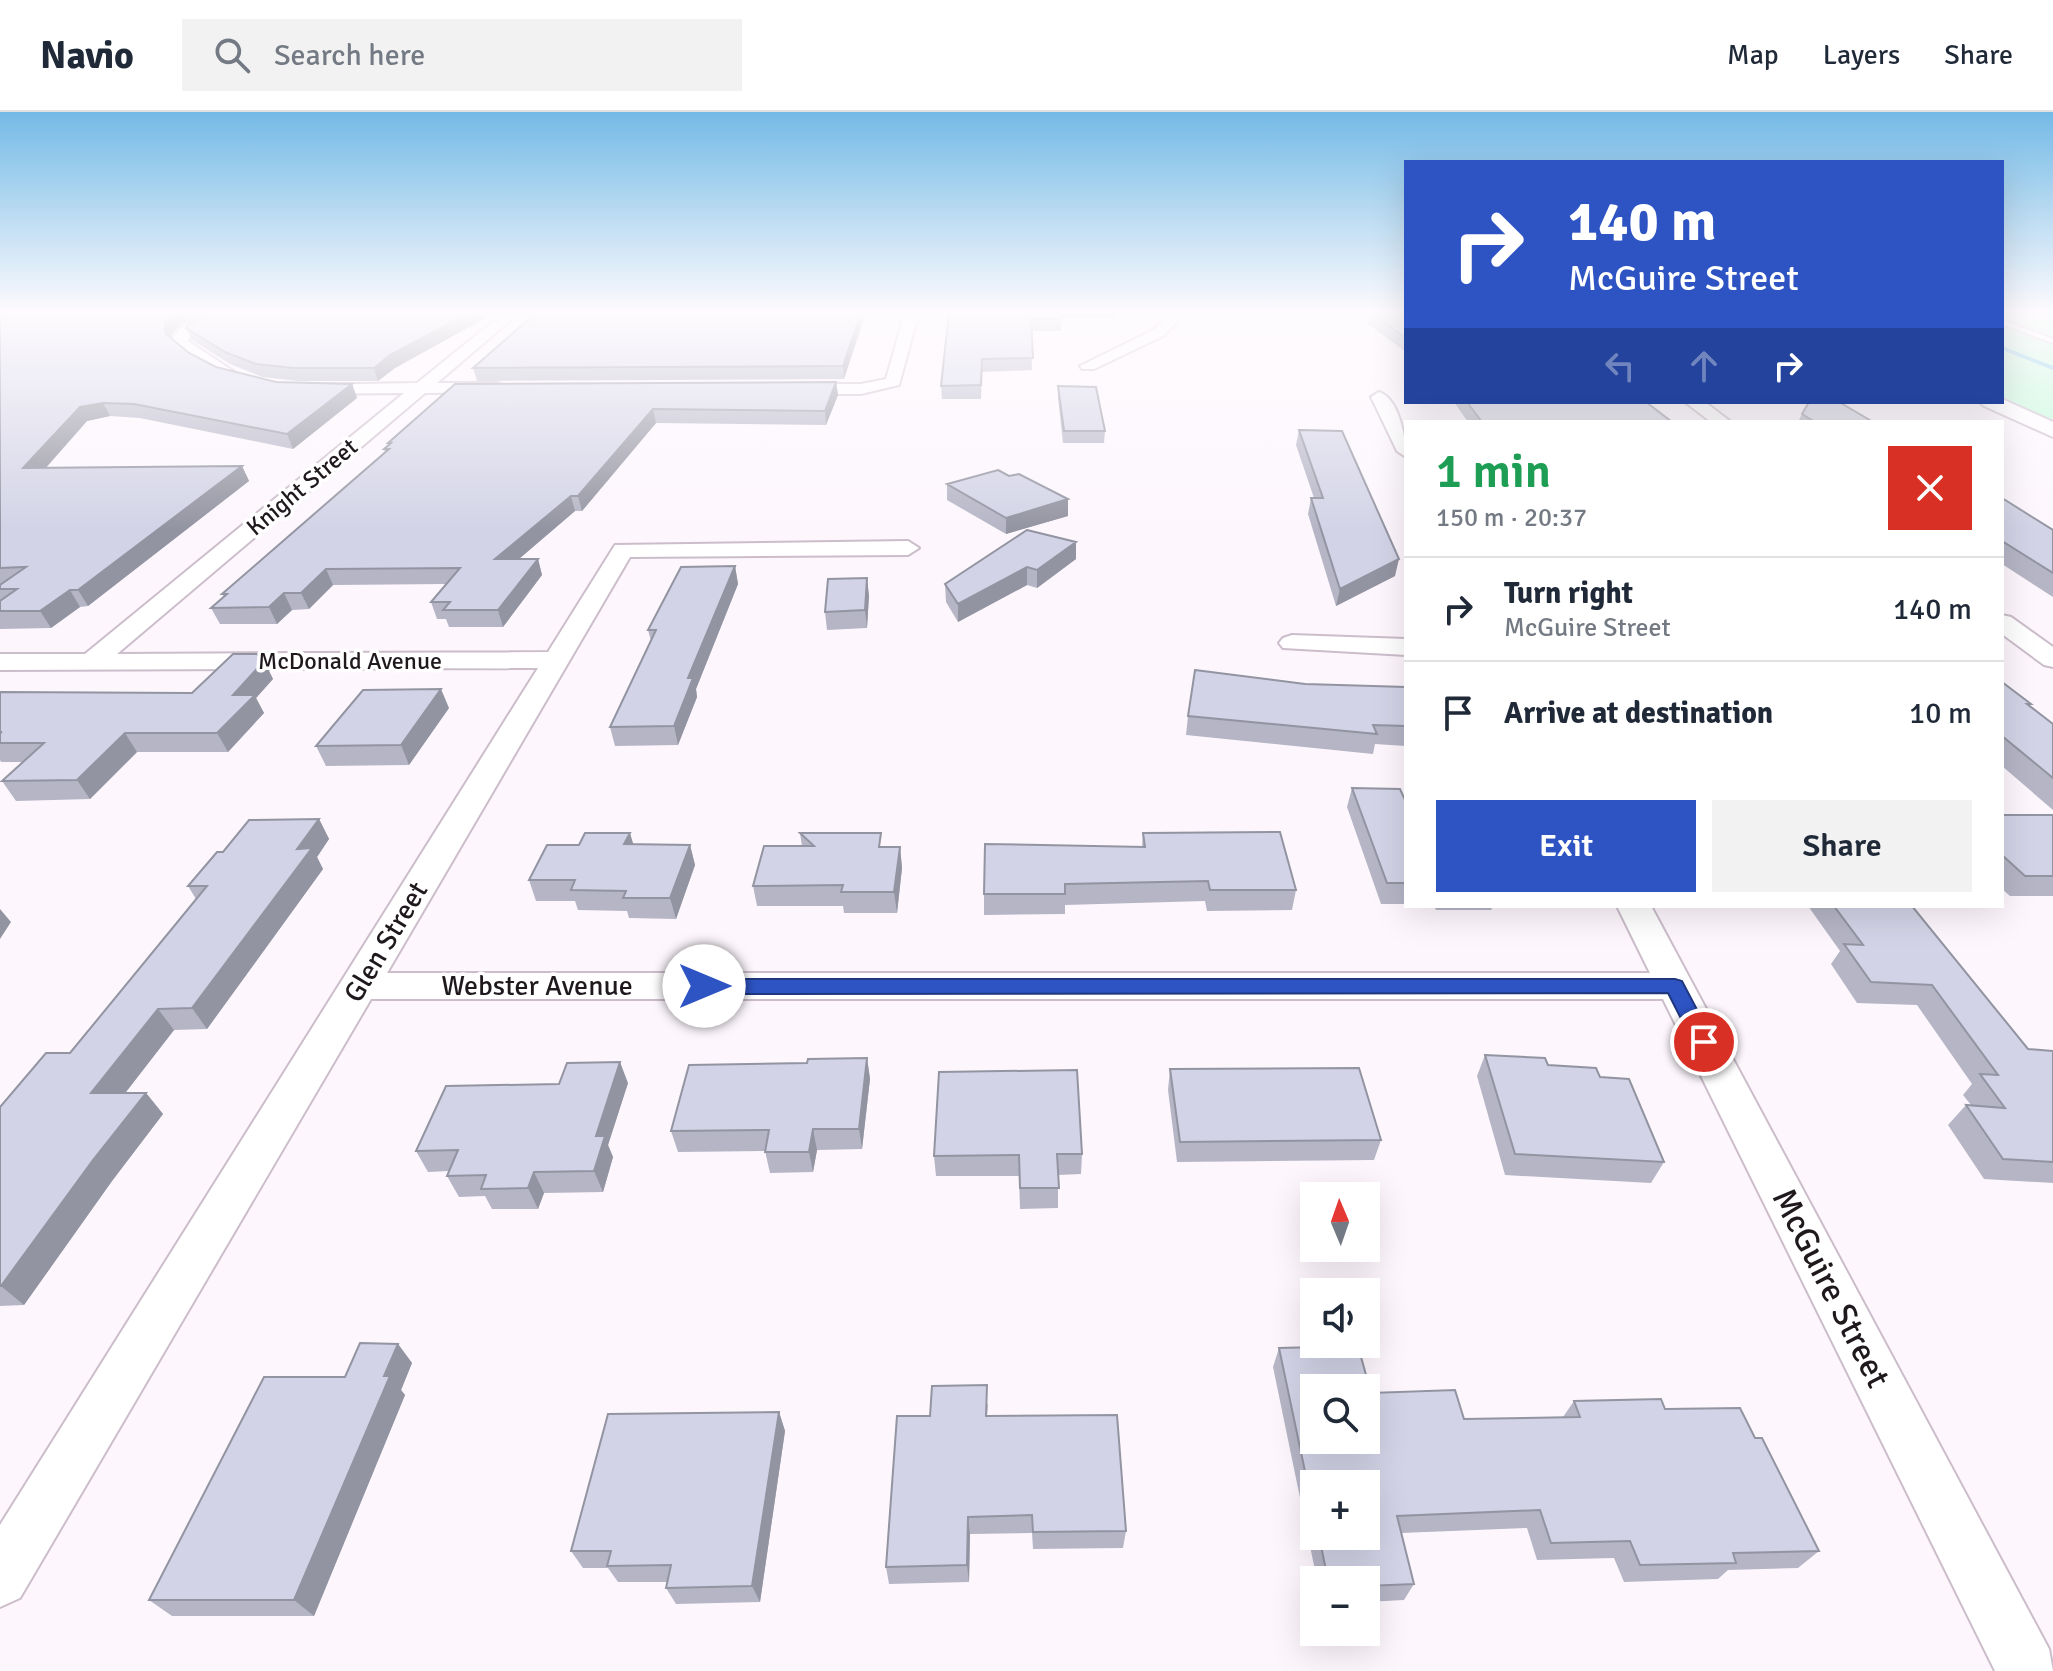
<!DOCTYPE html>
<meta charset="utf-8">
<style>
:root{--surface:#fff;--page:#f2f2f3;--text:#1f2937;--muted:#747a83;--line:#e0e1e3;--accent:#2e54c4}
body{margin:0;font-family:Signika,sans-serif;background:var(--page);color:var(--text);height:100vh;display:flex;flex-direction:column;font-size:30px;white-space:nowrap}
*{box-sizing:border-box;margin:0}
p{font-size:26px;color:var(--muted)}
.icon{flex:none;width:44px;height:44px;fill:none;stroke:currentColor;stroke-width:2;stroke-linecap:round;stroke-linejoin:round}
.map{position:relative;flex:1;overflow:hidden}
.side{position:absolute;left:1404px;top:308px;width:600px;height:488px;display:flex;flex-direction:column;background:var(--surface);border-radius:0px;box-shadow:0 8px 32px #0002}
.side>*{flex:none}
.top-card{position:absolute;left:1404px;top:48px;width:600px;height:244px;border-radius:0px;box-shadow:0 8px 32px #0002;background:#2e54c4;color:#fff;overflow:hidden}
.needle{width:52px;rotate:358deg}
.controls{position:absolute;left:1300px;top:1070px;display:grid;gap:16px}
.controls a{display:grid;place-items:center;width:80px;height:80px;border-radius:0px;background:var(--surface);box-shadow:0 8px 32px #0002;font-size:40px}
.pin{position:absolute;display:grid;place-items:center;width:68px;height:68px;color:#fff;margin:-34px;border:4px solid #fff;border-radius:50%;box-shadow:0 2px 8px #0007}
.me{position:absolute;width:88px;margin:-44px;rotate:90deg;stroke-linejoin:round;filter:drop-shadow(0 0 6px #0008)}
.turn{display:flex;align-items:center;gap:28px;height:168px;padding:0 32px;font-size:36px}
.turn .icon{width:104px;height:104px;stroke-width:2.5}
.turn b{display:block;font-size:56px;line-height:68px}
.lanes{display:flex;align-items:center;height:76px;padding:0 32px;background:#0003;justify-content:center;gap:40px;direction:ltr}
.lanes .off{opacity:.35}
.round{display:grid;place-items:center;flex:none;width:84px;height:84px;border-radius:0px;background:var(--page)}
.summary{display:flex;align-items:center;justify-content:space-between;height:136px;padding:0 32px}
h1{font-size:48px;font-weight:600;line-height:60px;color:#1e9e55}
.action{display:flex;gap:16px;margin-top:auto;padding:16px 32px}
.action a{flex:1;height:92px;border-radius:0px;background:var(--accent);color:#fff;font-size:32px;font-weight:600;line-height:92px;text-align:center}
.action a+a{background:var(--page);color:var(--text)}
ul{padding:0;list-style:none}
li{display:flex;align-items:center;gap:24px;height:104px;padding:0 32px;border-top:2px solid var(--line)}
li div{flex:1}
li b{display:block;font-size:30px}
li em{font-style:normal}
header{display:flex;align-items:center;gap:48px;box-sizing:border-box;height:112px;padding:0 40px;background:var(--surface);border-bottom:2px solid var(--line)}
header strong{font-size:38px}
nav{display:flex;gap:44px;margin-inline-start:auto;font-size:28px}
.search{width:560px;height:72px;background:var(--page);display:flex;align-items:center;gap:20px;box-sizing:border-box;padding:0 28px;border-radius:0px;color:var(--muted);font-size:30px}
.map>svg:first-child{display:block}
.green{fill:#bbfad5}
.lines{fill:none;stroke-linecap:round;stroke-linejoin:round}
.stream{fill:#67c2e4;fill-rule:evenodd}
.service-casing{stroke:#ccbdcb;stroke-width:4}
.minor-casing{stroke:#ccbdcb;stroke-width:4}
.tertiary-casing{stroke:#ccbdcb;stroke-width:4}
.service{fill:#fff;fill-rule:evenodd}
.minor{fill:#fff;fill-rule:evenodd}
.tertiary{fill:#fff;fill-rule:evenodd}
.wall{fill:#b5b5c6;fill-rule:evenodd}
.shaded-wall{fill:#9394a1}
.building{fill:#d2d3e6;stroke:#9394a1;stroke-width:2;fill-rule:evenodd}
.route{fill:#2e54c4;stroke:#1e377f;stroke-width:2}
.labels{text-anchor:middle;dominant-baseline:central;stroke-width:7;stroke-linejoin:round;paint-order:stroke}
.far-street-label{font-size:24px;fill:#1f191e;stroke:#fff}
.street-label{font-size:28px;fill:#1f191e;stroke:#fff}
.near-street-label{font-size:34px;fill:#1f191e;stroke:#fff}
</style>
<header>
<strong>Navio</strong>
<div class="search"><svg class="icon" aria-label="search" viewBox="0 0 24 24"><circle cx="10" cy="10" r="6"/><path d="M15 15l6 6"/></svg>Search here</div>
<nav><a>Map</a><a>Layers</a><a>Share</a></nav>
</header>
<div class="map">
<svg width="2053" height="1559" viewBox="0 0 2053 1559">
<rect width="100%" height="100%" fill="#fdf7fd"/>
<path class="green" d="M 2002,200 L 2053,200 L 2053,318 L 2002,290 Z"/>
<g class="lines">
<path class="stream" d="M 2002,234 L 2053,254 L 2053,258 L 2002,238 Z"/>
<g class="service-casing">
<path id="service" d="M 2002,208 L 2053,227 L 2053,231 L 2002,212 Z"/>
</g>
<g class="minor-casing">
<path id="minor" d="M 212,200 L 229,200 L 192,221 L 188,229 L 242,265 L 264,270 L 266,274 L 264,278 C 239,283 190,249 173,231 L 173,225 L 182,215 Z
M 505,200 L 520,200 L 437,271 L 498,271 L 506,276 L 504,280 L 425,281 L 117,542 L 548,540 L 615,433 L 908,429 L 919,436 L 908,443 L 630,445 L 387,861 L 1650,861 L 1617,794 L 1651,794 L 2049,1537 L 2053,1559 L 1995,1559 L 1663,887 L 371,887 L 20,1486 L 0,1495 L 0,1413 L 538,556 L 0,558 L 0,542 L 85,542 L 404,281 L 306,282 L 298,277 L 300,273 L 417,271 Z
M 905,200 L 919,200 L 899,273 L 861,282 L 790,282 L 782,277 L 790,272 L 861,272 L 886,267 Z
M 1172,200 L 1186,200 L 1163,224 L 1094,257 L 1082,257 L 1080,254 L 1153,218 Z
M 1379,280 C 1399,286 1406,327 1406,345 L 1397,339 L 1371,285 Z
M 1685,290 L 1705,290 L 1731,310 L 1711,310 Z
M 2002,503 L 2011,505 L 2053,535 L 2053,555 L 2044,553 L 2002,522 Z
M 1292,523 L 1406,527 L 1406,543 L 1283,536 L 1279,531 L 1283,526 Z"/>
</g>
<g class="tertiary-casing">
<path id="tertiary" d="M 2002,287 L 2053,310 L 2053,325 L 1984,294 L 1980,290 L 2002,290 Z"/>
</g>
<use href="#service" class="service"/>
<use href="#minor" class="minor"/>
<use href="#tertiary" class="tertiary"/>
</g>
<path class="wall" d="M 0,200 L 206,200 L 181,212 L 171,223 L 171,226 L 189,241 L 216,255 L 276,270 L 352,272 L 357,286 L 293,337 L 140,306 L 110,304 L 87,309 L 46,356 L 242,354 L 249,369 L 88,494 L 80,495 L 51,516 L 0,517 Z
M 210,200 L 496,200 L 395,256 L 378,269 L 298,269 L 262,265 L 230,252 L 192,228 L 186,216 Z
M 537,200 L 866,200 L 844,267 L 477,269 L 473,256 Z
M 949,200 L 1117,200 L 1116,206 L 1061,206 L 1061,219 L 1031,219 L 1032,258 L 982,260 L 981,287 L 942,287 L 941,274 Z
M 1371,200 L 1406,204 L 1406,240 L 1368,212 Z
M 836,270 L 838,283 L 826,313 L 656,311 L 582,399 L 575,399 L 519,447 L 538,447 L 542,463 L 503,515 L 449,515 L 446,507 L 437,507 L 431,490 L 446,472 L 333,473 L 309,497 L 292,498 L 277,512 L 220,512 L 211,496 L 224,485 L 222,482 L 385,340 L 384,337 L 389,334 L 388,331 Z
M 1058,274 L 1105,319 L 1104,331 L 1063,331 L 1058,286 Z
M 1454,290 L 1646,290 L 1672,310 L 1468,310 Z
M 1802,302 L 1873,310 L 1798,310 Z
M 1299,318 L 1395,464 L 1336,494 L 1308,402 L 1311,386 L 1314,386 L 1296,333 Z
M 947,372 L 1068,404 L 1006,422 L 947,388 Z
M 2002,386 L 2053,418 L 2053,485 L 2002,452 Z
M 1076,430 L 1076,447 L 1037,476 L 1027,473 L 958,510 L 946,490 L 945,472 Z
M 735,454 L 738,472 L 696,577 L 697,585 L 678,633 L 615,634 L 610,615 L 651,529 L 648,518 Z
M 869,483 L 867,516 L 827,518 L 825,500 Z
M 264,549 L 273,567 L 256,586 L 264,601 L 228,640 L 137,640 L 90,687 L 16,689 L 2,669 L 23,650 L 1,650 L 0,648 L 0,580 L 192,581 Z
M 2002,570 L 2031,592 L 2030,594 L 2053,612 L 2053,698 L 2002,654 Z
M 1305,572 L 1406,575 L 1406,634 L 1375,632 L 1373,642 L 1186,623 L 1188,604 Z
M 449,596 L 409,653 L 326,654 L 316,634 Z
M 1352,676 L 1406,690 L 1406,792 L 1381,792 L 1347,695 Z
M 2002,703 L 2053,703 L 2053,784 L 2010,784 L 2002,777 Z
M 319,707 L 329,727 L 317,745 L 323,757 L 207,917 L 174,918 L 125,981 L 146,981 L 163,1002 L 112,1069 L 24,1193 L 0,1194 L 0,995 L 70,941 L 196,787 L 188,774 Z
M 800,721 L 882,735 L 900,735 L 902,756 L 897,801 L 844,801 L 843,794 L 757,794 L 753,774 L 802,734 Z
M 1143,721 L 1296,778 L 1292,798 L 1207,799 L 1205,789 L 1065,793 L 1065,802 L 984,803 L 984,782 L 1142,735 Z
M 633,732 L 690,733 L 695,753 L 676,807 L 629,806 L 627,799 L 578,798 L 575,789 L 536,789 L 529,768 Z
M 1434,794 L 1493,794 L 1491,798 L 1436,798 Z
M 1808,794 L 1912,794 L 2028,937 L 2053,939 L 2053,1071 L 1984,1067 L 1948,1013 L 1966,993 L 1971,993 L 1963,983 L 1972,972 L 1917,893 L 1857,891 L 1831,852 L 1840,839 Z
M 1485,943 L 1548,953 L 1600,965 L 1664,1050 L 1651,1071 L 1505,1063 L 1477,964 Z
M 867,946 L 870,967 L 862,1037 L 817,1038 L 813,1060 L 770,1061 L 765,1039 L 678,1040 L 671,1019 L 807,951 Z
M 1170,957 L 1381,1028 L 1374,1048 L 1177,1050 L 1168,978 Z
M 628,971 L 608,1033 L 613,1045 L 603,1080 L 544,1081 L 538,1097 L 492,1097 L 485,1084 L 459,1085 L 447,1064 L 449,1059 L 428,1060 L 416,1039 Z
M 1082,1042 L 1081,1062 L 1058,1063 L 1058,1096 L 1020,1097 L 1019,1064 L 936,1064 L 934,1044 Z
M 398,1232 L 412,1251 L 401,1278 L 405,1283 L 314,1504 L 172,1504 L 149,1488 L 345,1265 Z
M 1279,1236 L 1371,1281 L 1464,1307 L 1563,1305 L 1574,1289 L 1665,1297 L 1755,1326 L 1819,1439 L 1798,1456 L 1728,1458 L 1718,1467 L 1624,1470 L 1614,1446 L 1537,1448 L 1527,1416 L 1401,1421 L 1414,1472 L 1404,1488 L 1366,1490 L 1366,1468 L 1317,1468 L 1273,1255 ZM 1314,1372 L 1366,1424 L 1314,1424 Z
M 988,1292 L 987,1304 L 1126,1419 L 1123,1436 L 1033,1437 L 1032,1421 L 970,1422 L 969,1470 L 889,1472 L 886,1455 L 930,1304 Z
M 779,1300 L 785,1319 L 760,1490 L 676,1492 L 666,1476 L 668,1470 L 618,1470 L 608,1456 L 583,1456 L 571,1439 Z"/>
<path class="shaded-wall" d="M 175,200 L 206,200 L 181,212 L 171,223 L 171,233 L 165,221 L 165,211 Z
M 471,200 L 496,200 L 395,256 L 378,269 L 374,256 L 390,243 Z
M 861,200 L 866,200 L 844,267 L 843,254 Z
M 836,270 L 838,283 L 826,313 L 825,299 Z
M 352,272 L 357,286 L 293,337 L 287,322 Z
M 103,291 L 110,304 L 87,309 L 32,371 L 23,356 L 80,295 Z
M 653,297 L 656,311 L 582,399 L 578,384 Z
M 242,354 L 249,369 L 88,494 L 78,478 Z
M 571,384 L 575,399 L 500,463 L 495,447 Z
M 1068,387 L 1068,404 L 1006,422 L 1006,406 Z
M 1076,430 L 1076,447 L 1037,476 L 1037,458 Z
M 538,447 L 542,463 L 503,515 L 498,498 Z
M 1399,447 L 1395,464 L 1336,494 L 1340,477 Z
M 735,454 L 738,472 L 696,577 L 697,585 L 678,633 L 674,614 L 688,566 Z
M 1027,455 L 1027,473 L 958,510 L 958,492 Z
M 326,457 L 333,473 L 309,497 L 301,481 Z
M 867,466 L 869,483 L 867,516 L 865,498 Z
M 70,478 L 80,495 L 51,516 L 40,499 Z
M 284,481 L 292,498 L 277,512 L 269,495 Z
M 264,549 L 273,567 L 256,586 L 264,601 L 228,640 L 217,621 L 233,583 Z
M 441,577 L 449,596 L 409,653 L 401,633 Z
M 125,621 L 137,640 L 90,687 L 77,668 Z
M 319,707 L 329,727 L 317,745 L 323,757 L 207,917 L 192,896 L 297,737 Z
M 630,721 L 636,741 L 624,732 Z
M 690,733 L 695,753 L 676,807 L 670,786 Z
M 900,735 L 902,756 L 897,801 L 894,780 Z
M 0,797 L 11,810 L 0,827 Z
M 158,897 L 174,918 L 109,1002 L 91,981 Z
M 867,946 L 870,967 L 862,1037 L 859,1017 Z
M 620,950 L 628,971 L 608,1033 L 613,1045 L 603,1080 L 594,1059 L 596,1024 Z
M 146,981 L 163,1002 L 112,1069 L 24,1193 L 1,1174 L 93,1048 Z
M 813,1017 L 817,1038 L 813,1060 L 809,1040 Z
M 534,1060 L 544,1081 L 538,1097 L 528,1076 Z
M 398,1232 L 412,1251 L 401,1278 L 405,1283 L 314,1504 L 294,1488 Z
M 779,1300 L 785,1319 L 760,1490 L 752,1474 Z
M 968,1405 L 970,1422 L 969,1470 L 967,1453 Z"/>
<path class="building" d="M 0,200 L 177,200 L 165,211 L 165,221 L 189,241 L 216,255 L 276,270 L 352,272 L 287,322 L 134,292 L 103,291 L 80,295 L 23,356 L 242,354 L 78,478 L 70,478 L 40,499 L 0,499 L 0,489 L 17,477 L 0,477 L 0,473 L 26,455 L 0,456 Z
M 210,200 L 471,200 L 390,243 L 374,256 L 293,256 L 256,252 L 225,240 L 186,216 L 189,211 Z
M 537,200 L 861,200 L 843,254 L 473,256 Z
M 949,200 L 1061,200 L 1061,207 L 1031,207 L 1033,246 L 982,247 L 981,273 L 941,274 Z
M 1370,200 L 1394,200 L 1406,204 L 1406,226 Z
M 836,270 L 825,299 L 653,297 L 578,384 L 571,384 L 495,447 L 538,447 L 498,498 L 443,498 L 450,490 L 431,490 L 460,456 L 326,457 L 301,481 L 284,481 L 269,495 L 211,496 L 227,482 L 222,482 L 389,337 L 384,337 L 391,331 L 388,331 L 455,272 Z
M 1058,274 L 1096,275 L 1105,319 L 1064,319 Z
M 1467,290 L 1646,290 L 1672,310 L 1482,310 Z
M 1809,290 L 1839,290 L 1873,310 L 1815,310 L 1802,302 Z
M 1299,318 L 1342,319 L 1399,447 L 1340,477 L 1311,386 L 1323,386 Z
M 998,358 L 1009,364 L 1019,362 L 1068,387 L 1006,406 L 947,372 Z
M 2002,386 L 2053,418 L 2053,461 L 2002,429 Z
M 1027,418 L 1076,430 L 1037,458 L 1027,455 L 958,492 L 945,472 Z
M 735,454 L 688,566 L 693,566 L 674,614 L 610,615 L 656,518 L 648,518 L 681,455 Z
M 867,466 L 865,498 L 825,500 L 828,467 Z
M 233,542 L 257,542 L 264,549 L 233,583 L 255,583 L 217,621 L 125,621 L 77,668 L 2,669 L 44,631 L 0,631 L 0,621 L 2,620 L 0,620 L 0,580 L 192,581 Z
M 1195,558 L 1305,572 L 1406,575 L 1406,614 L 1373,613 L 1377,622 L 1188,604 Z
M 2002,570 L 2031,592 L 2027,592 L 2053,612 L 2053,666 L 2002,624 Z
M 441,577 L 401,633 L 316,634 L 363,578 Z
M 1352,676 L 1400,677 L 1406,690 L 1406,771 L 1387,771 Z
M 2002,703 L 2053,703 L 2053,764 L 2025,764 L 2002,743 Z
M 319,707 L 297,737 L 312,736 L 192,896 L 158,897 L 91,981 L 146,981 L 93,1048 L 1,1174 L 0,1174 L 0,995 L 46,941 L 70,941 L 207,774 L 188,774 L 217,740 L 223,740 L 249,708 Z
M 1280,720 L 1296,778 L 1210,778 L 1208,769 L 1065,772 L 1065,782 L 984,782 L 985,732 L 1145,735 L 1143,721 Z
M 585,721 L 630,721 L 624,732 L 690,733 L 670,786 L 623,786 L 626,779 L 571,778 L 575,768 L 529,768 L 547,733 L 579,733 Z
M 800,721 L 881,721 L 879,735 L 900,735 L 894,780 L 841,780 L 843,773 L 753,774 L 764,734 L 814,734 Z
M 1834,794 L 1912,794 L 2028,937 L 2053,939 L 2053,1050 L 2003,1047 L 1966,993 L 2005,996 L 1980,962 L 1998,963 L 1932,873 L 1871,870 L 1844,832 L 1863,833 Z
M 1485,943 L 1545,946 L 1548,953 L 1596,956 L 1600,965 L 1629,967 L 1664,1050 L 1515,1042 Z
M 867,946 L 859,1017 L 813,1017 L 809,1040 L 765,1040 L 769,1018 L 671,1019 L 689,953 L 807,951 L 808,947 Z
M 620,950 L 596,1024 L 605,1024 L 594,1059 L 534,1060 L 528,1076 L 481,1077 L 486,1063 L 447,1064 L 458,1038 L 416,1039 L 446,974 L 559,972 L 567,951 Z
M 1359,956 L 1381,1028 L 1180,1030 L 1170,957 Z
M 1077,958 L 1082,1042 L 1057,1042 L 1059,1076 L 1020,1076 L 1019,1043 L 934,1044 L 939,960 Z
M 360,1231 L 398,1232 L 384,1264 L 390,1264 L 294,1488 L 149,1488 L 264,1265 L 345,1265 Z
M 1358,1234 L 1371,1281 L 1455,1278 L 1464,1307 L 1580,1305 L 1574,1289 L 1661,1287 L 1665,1297 L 1740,1296 L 1755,1326 L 1762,1326 L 1819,1439 L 1733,1441 L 1736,1451 L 1640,1453 L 1630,1429 L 1551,1431 L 1540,1398 L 1397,1404 L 1414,1472 L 1366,1474 L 1366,1468 L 1328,1468 L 1319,1424 L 1366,1424 L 1366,1372 L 1314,1372 L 1314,1402 L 1279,1236 ZM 1314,1276 L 1366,1276 L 1366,1328 L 1314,1328 Z
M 987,1273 L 986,1304 L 1117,1303 L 1126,1419 L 1033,1420 L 1032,1403 L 968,1405 L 967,1453 L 886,1455 L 897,1304 L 930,1304 L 932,1274 Z
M 779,1300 L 752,1474 L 666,1476 L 671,1453 L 607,1454 L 611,1439 L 571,1439 L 608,1302 Z"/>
<linearGradient id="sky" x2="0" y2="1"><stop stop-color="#74bae6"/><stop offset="0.48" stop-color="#fefbfe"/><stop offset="1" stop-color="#fefbfe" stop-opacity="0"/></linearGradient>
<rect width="2053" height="418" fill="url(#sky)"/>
<path class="route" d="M 704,867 L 1675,867 L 1682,869 L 1714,930 L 1711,936 L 1696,936 L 1668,881 L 704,882 L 697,879 L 694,874 L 697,869 Z"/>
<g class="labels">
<g class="far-street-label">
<text transform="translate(302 375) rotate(-40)">Knight Street</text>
<text x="350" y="549">McDonald Avenue</text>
</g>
<g class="street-label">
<text transform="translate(386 830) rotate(-59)">Glen Street</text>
<text x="537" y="874">Webster Avenue</text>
</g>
<g class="near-street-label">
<text transform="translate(1831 1176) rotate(63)">McGuire Street</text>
</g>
</g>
</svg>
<div class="controls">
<a><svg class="needle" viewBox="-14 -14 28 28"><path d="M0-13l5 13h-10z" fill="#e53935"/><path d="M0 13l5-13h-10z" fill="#747a83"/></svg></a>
<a><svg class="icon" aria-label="sound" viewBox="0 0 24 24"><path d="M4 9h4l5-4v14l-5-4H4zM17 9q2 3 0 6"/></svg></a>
<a><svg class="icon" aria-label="search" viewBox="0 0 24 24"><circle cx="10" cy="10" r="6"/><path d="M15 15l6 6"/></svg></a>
<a>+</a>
<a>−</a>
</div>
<div class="pin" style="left:1704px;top:930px;background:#d93025"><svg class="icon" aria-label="arrive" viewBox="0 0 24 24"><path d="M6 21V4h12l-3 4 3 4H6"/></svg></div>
<svg class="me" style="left:704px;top:874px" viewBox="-20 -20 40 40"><circle r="19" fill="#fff"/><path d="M0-13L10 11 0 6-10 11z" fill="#2e54c4"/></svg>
<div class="top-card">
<div class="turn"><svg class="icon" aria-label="right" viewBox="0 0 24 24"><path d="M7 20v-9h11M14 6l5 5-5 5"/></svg><div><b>140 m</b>McGuire Street</div></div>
<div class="lanes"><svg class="icon off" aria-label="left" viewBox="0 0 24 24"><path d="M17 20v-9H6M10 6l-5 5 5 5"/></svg><svg class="icon off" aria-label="ahead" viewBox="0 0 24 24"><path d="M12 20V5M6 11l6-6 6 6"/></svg><svg class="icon" aria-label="right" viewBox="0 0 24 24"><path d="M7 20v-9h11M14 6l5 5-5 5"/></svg></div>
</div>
<section class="side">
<div class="summary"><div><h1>1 min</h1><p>150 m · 20:37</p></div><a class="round" style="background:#d93025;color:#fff"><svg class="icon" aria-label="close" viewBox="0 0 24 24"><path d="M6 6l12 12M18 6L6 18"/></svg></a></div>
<ul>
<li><svg class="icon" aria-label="right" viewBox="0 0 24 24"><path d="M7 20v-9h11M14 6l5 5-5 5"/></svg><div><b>Turn right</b><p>McGuire Street</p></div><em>140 m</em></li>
<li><svg class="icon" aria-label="arrive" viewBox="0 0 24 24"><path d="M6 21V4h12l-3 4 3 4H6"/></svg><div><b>Arrive at destination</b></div><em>10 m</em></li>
</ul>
<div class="action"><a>Exit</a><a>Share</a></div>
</section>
</div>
